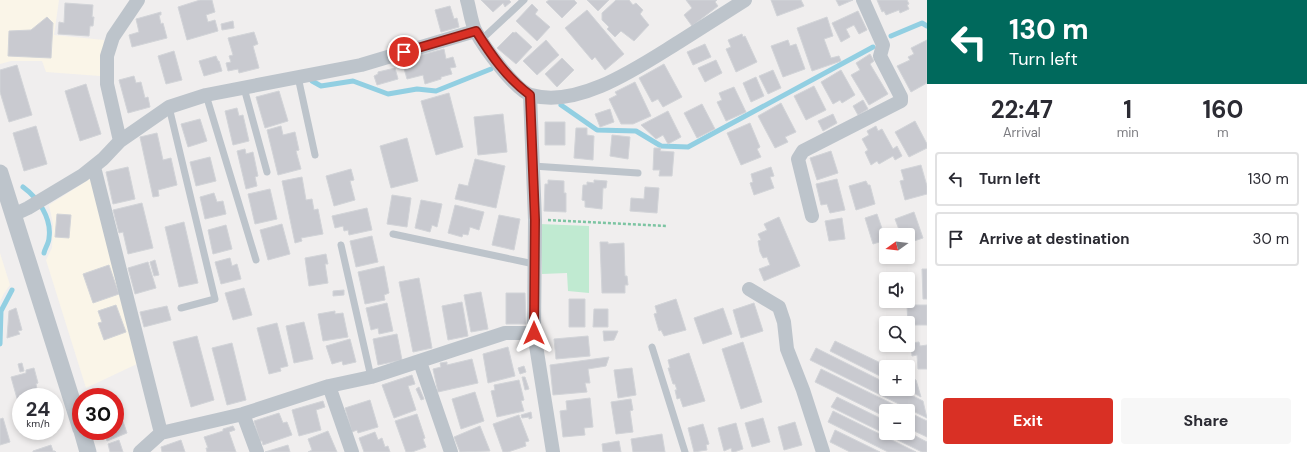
<!DOCTYPE html>
<meta charset="utf-8">
<style>
:root{--surface:#fff;--page:#f7f7f7;--text:#2b2b33;--muted:#7c7c81;--line:#e1e1e2;--accent:#d93025}
body{margin:0;font-family:"DM Sans",sans-serif;background:var(--page);color:var(--text);height:100vh;display:flex;flex-direction:column;font-size:15px;white-space:nowrap}
*{box-sizing:border-box;margin:0}
p{font-size:13px;color:var(--muted)}
.icon{flex:none;width:22px;height:22px;fill:none;stroke:currentColor;stroke-width:2;stroke-linecap:round;stroke-linejoin:round}
.map{position:relative;flex:1;overflow:hidden}
.panel{display:flex;flex-direction:column;background:var(--surface);width:380px}
.panel>*{flex:none}
.banner{background:#00695c;color:#fff;overflow:hidden}
.needle{width:26px;rotate:255deg}
.fabs{position:absolute;left:879px;top:228px;display:grid;gap:8px}
.fabs a{display:grid;place-items:center;width:36px;height:36px;border-radius:4px;background:var(--surface);box-shadow:0 2px 6px #0003;font-size:20px}
.speed{position:absolute;left:12px;top:388px;display:flex;gap:8px;font-size:20px;font-weight:700;text-align:center}
.speed>*{display:grid;place-content:center;width:52px;height:52px;border-radius:50%;background:var(--surface);box-shadow:0 2px 6px #0003;line-height:1}
.speed small{font-size:10px;font-weight:400}
.speed .limit{border:6px solid #d22;background:#fff;color:#111}
.pin{position:absolute;display:grid;place-items:center;width:34px;height:34px;color:#fff;margin:-17px;border:2px solid #fff;border-radius:50%;box-shadow:0 1px 4px #0007}
.me{position:absolute;width:44px;margin:-22px;rotate:0deg;stroke-linejoin:round;filter:drop-shadow(0 0 3px #0008)}
.turn{display:flex;align-items:center;gap:14px;height:84px;padding:0 16px;font-size:18px}
.turn .icon{width:52px;height:52px;stroke-width:2.5}
.turn b{display:block;font-size:28px;line-height:34px}
.eta{display:flex;justify-content:space-evenly;align-items:center;height:68px;text-align:center}
.eta b{font-size:24px;font-weight:700;line-height:28px}
.cta{display:flex;gap:8px;margin-top:auto;padding:8px 16px}
.cta a{flex:1;height:46px;border-radius:4px;background:var(--accent);color:#fff;font-size:16px;font-weight:700;line-height:46px;text-align:center}
.cta a+a{background:var(--page);color:var(--text)}
ul{padding:0;list-style:none}
li{display:flex;align-items:center;gap:12px;height:54px;margin:0 8px 6px;padding:0 8px;border:2px solid var(--line);border-radius:4px}
li div{flex:1}
li b{display:block;font-size:15px}
li em{font-style:normal}
main{display:flex;flex:1;min-height:0}
.map>svg:first-child{display:block}
.commercial{fill:#faf5e8}
.green{fill:#c0ead1}
.lines{fill:none;stroke-linecap:round;stroke-linejoin:round}
.stream{stroke:#92cfe2;stroke-width:5}
.building{fill:#c9cad0;stroke:#d2d4d8}
.path{stroke:#7cc4a2;stroke-width:2.5;stroke-dasharray:3 2;stroke-linecap:butt}
.service{stroke:#bdc4cb;stroke-width:7}
.minor{stroke:#bdc4cb;stroke-width:14}
.tertiary{stroke:#bdc4cb;stroke-width:17}
.route-casing{stroke:#8d1f18;stroke-width:10}
.route{stroke:#d93025;stroke-width:7}
</style>
<main>
<div class="map">
<svg width="927" height="452" viewBox="0 0 927 452">
<rect width="100%" height="100%" fill="#f0eeee"/>
<path class="commercial" d="M 0,0 L 59,0 L 54,35 L 104,40 L 100,76 L 46,72 L 42,61 L 11,61 L 0,64 Z
M 93,177 L 139,363 L 86,388 L 46,260 L 52,248 L 53,224 L 49,205 Z
M 0,253 L 10,285 L 3,295 L 0,302 Z"/>
<path class="green" d="M 540,224 L 589,226 L 589,293 L 568,291 L 567,273 L 542,274 Z"/>
<g class="lines">
<path class="stream" d="M 891,36 L 922,23 L 927,26
M 312,81 L 321,86 L 353,81 L 388,94 L 417,89 L 436,91 L 491,69
M 561,105 L 597,130 L 636,131 L 661,146 L 688,147 L 873,47
M 23,187 C 38,198 52,218 49,238 C 49,243 45,248 44,253
M 0,344 L 1,311 L 12,290"/>
</g>
<path class="building" d="M 200,0 L 212,0 L 215,12 L 206,15 L 208,22 L 215,20 L 218,31 L 187,40 L 178,7 Z
M 481,0 L 509,0 L 511,2 L 505,7 L 503,3 L 493,12 Z
M 549,0 L 574,0 L 577,3 L 562,18 L 546,2 Z
M 587,0 L 609,0 L 598,11 Z
M 616,0 L 629,0 L 633,5 L 636,3 L 643,10 L 640,14 L 649,25 L 634,41 L 621,31 L 615,37 L 607,29 L 609,27 L 602,20 L 602,13 Z
M 686,0 L 717,0 L 715,2 L 718,6 L 692,26 L 684,15 L 692,8 Z
M 771,0 L 801,0 L 804,6 L 777,16 Z
M 836,0 L 853,0 L 839,6 Z
M 877,0 L 907,0 L 909,4 L 907,5 L 909,9 L 900,13 L 899,10 L 886,15 L 884,11 L 882,12 Z
M 65,3 L 93,5 L 92,17 L 94,17 L 93,26 L 90,26 L 89,36 L 58,34 L 59,22 L 64,23 Z
M 532,4 L 538,10 L 535,14 L 550,27 L 537,41 L 516,21 Z
M 450,6 L 454,19 L 457,18 L 459,27 L 441,32 L 435,10 Z
M 587,10 L 624,54 L 605,70 L 595,57 L 592,60 L 565,28 Z
M 858,11 L 867,30 L 859,34 L 854,25 L 846,29 L 850,37 L 841,42 L 832,23 Z
M 161,12 L 161,15 L 159,15 L 161,24 L 163,23 L 167,38 L 132,47 L 129,35 L 139,32 L 136,19 Z
M 47,17 L 53,23 L 51,58 L 8,56 L 9,31 L 31,30 Z
M 827,17 L 833,36 L 824,39 L 831,58 L 839,56 L 841,61 L 812,71 L 797,28 Z
M 233,21 L 234,28 L 222,30 L 221,24 Z
M 254,32 L 258,44 L 253,46 L 259,68 L 239,73 L 238,69 L 228,71 L 226,63 L 231,62 L 229,56 L 233,55 L 228,38 Z
M 513,32 L 514,33 L 516,32 L 532,47 L 516,64 L 497,48 Z
M 742,34 L 743,37 L 745,36 L 757,62 L 736,72 L 726,49 L 731,47 L 728,40 Z
M 546,40 L 559,55 L 537,75 L 523,61 Z
M 788,40 L 790,46 L 796,44 L 805,69 L 783,77 L 771,46 Z
M 927,40 L 927,83 L 911,92 L 897,66 L 910,60 L 908,57 L 914,54 L 911,48 Z
M 705,44 L 711,57 L 693,65 L 687,52 Z
M 444,49 L 446,59 L 453,57 L 456,67 L 450,68 L 452,74 L 441,77 L 441,79 L 425,84 L 423,75 L 407,79 L 403,65 L 419,61 L 417,56 Z
M 174,51 L 182,80 L 166,84 L 158,56 Z
M 870,54 L 874,61 L 870,64 L 888,94 L 869,105 L 851,75 L 860,70 L 856,63 Z
M 216,56 L 218,61 L 219,61 L 222,71 L 204,76 L 199,61 Z
M 562,58 L 574,70 L 557,87 L 545,74 Z
M 716,60 L 722,73 L 705,82 L 698,68 Z
M 664,64 L 682,97 L 663,107 L 658,99 L 652,102 L 639,78 Z
M 17,65 L 32,115 L 9,122 L 0,92 L 0,70 Z
M 395,68 L 398,79 L 377,85 L 374,76 L 378,74 L 378,72 Z
M 773,70 L 781,88 L 768,94 L 759,76 Z
M 841,70 L 855,95 L 842,103 L 840,100 L 833,104 L 821,82 Z
M 134,76 L 136,83 L 141,82 L 145,98 L 148,97 L 150,107 L 128,113 L 119,80 Z
M 756,77 L 764,96 L 751,102 L 743,83 Z
M 635,82 L 651,116 L 633,124 L 621,124 L 609,99 L 617,95 L 615,92 Z
M 86,84 L 101,134 L 80,141 L 65,91 Z
M 814,86 L 826,110 L 806,120 L 794,96 Z
M 734,87 L 746,112 L 726,121 L 717,102 L 722,100 L 719,93 Z
M 279,91 L 288,121 L 265,128 L 256,97 Z
M 449,93 L 463,147 L 436,155 L 421,101 Z
M 863,100 L 868,109 L 858,115 L 853,106 Z
M 781,103 L 796,132 L 785,137 L 788,142 L 775,148 L 758,116 Z
M 702,104 L 715,129 L 697,138 L 684,113 Z
M 237,108 L 239,116 L 243,115 L 249,141 L 233,145 L 225,111 Z
M 610,109 L 614,122 L 600,127 L 595,114 Z
M 668,111 L 681,137 L 668,144 L 663,135 L 656,139 L 641,125 Z
M 503,114 L 507,152 L 478,155 L 474,117 Z
M 833,114 L 837,123 L 823,131 L 818,121 Z
M 200,119 L 207,141 L 188,147 L 181,124 Z
M 915,121 L 927,144 L 927,148 L 909,157 L 895,132 Z
M 545,122 L 565,122 L 565,145 L 545,145 Z
M 750,123 L 760,147 L 757,149 L 761,157 L 741,165 L 727,133 Z
M 36,126 L 47,164 L 24,171 L 13,133 Z
M 281,126 L 283,135 L 295,132 L 299,150 L 296,151 L 301,169 L 278,175 L 267,130 Z
M 876,126 L 878,131 L 882,129 L 893,149 L 897,146 L 902,156 L 895,160 L 893,156 L 879,164 L 877,161 L 871,165 L 865,152 L 868,150 L 862,139 L 869,135 L 867,131 Z
M 576,128 L 587,128 L 587,135 L 594,136 L 593,160 L 574,158 Z
M 157,133 L 163,160 L 171,158 L 177,185 L 158,190 L 159,196 L 153,197 L 140,137 Z
M 612,135 L 630,137 L 628,159 L 610,156 Z
M 407,138 L 418,181 L 391,188 L 380,146 Z
M 654,148 L 661,148 L 660,151 L 674,152 L 672,176 L 659,176 L 660,170 L 653,170 Z
M 245,149 L 246,154 L 253,152 L 258,176 L 255,177 L 257,186 L 246,189 L 237,151 Z
M 831,151 L 838,173 L 817,180 L 810,158 Z
M 210,157 L 216,181 L 196,186 L 190,162 Z
M 475,159 L 505,166 L 496,208 L 455,199 L 459,184 L 468,186 Z
M 921,165 L 927,186 L 927,194 L 905,200 L 900,181 L 904,180 L 901,170 Z
M 128,167 L 135,199 L 113,204 L 106,172 Z
M 771,167 L 774,176 L 770,177 L 774,188 L 754,195 L 750,183 L 753,182 L 751,174 Z
M 351,169 L 354,180 L 350,181 L 355,200 L 334,206 L 326,176 Z
M 302,177 L 306,200 L 312,199 L 314,210 L 318,209 L 323,234 L 301,238 L 302,241 L 295,243 L 282,181 Z
M 837,179 L 845,210 L 830,213 L 827,204 L 821,205 L 816,184 Z
M 548,180 L 564,181 L 564,193 L 566,193 L 566,212 L 544,211 L 545,184 L 548,184 Z
M 594,180 L 607,181 L 606,188 L 603,188 L 602,209 L 585,207 L 585,201 L 582,200 L 583,185 L 587,185 L 587,182 L 594,183 Z
M 866,181 L 868,185 L 870,185 L 875,204 L 856,210 L 849,186 Z
M 645,187 L 659,188 L 657,213 L 630,211 L 631,198 L 644,199 Z
M 270,189 L 277,219 L 255,224 L 248,194 Z
M 214,193 L 217,202 L 223,201 L 226,214 L 205,219 L 200,197 Z
M 392,195 L 411,198 L 407,227 L 387,224 Z
M 421,200 L 442,204 L 437,227 L 432,225 L 430,232 L 415,228 Z
M 142,203 L 153,248 L 128,254 L 123,232 L 119,233 L 113,210 Z
M 455,205 L 484,212 L 479,230 L 470,227 L 468,235 L 463,234 L 462,237 L 448,233 Z
M 367,208 L 372,230 L 349,235 L 348,230 L 344,231 L 343,226 L 335,228 L 332,216 Z
M 914,212 L 923,238 L 908,243 L 908,235 L 901,235 L 895,219 Z
M 57,214 L 71,215 L 69,238 L 55,237 Z
M 877,214 L 886,240 L 873,244 L 865,218 Z
M 499,215 L 520,219 L 514,250 L 492,245 Z
M 779,217 L 800,266 L 764,281 L 759,269 L 770,265 L 767,257 L 763,258 L 760,252 L 758,241 L 761,240 L 758,234 L 767,230 L 764,224 Z
M 842,218 L 845,239 L 829,241 L 825,221 Z
M 184,222 L 198,283 L 179,287 L 165,227 Z
M 282,224 L 290,254 L 268,260 L 260,230 Z
M 226,225 L 232,249 L 213,254 L 208,230 Z
M 372,236 L 378,262 L 356,267 L 350,241 Z
M 600,242 L 608,242 L 608,244 L 624,243 L 625,276 L 627,276 L 628,285 L 625,285 L 625,293 L 602,293 Z
M 326,254 L 328,264 L 325,264 L 328,283 L 309,286 L 305,258 Z
M 230,258 L 232,266 L 237,264 L 241,279 L 221,284 L 215,262 Z
M 155,260 L 159,275 L 154,276 L 150,262 Z
M 148,262 L 156,288 L 135,294 L 128,268 Z
M 109,265 L 119,294 L 93,303 L 83,274 Z
M 384,266 L 389,293 L 384,295 L 385,300 L 365,304 L 358,272 Z
M 922,269 L 927,269 L 927,299 L 923,299 Z
M 419,278 L 432,348 L 413,352 L 399,282 Z
M 244,288 L 252,315 L 233,320 L 225,293 Z
M 344,290 L 344,295 L 333,296 L 333,291 Z
M 481,292 L 488,329 L 471,332 L 464,295 Z
M 506,293 L 525,293 L 526,324 L 506,324 Z
M 569,299 L 585,299 L 585,327 L 569,327 Z
M 676,299 L 686,330 L 664,336 L 661,330 L 659,331 L 654,314 L 657,313 L 655,306 Z
M 462,302 L 468,336 L 448,340 L 442,306 Z
M 387,303 L 393,331 L 379,334 L 378,328 L 371,330 L 366,308 Z
M 754,303 L 763,331 L 741,338 L 733,310 Z
M 116,305 L 126,332 L 104,340 L 98,323 L 102,322 L 98,311 Z
M 907,305 L 927,305 L 927,325 L 908,325 Z
M 167,306 L 171,320 L 144,327 L 140,312 Z
M 16,308 L 22,330 L 18,331 L 20,334 L 7,338 L 9,311 Z
M 723,308 L 732,334 L 703,344 L 694,318 Z
M 594,309 L 608,309 L 608,327 L 593,327 Z
M 335,311 L 335,314 L 343,313 L 348,337 L 323,341 L 318,314 Z
M 304,322 L 313,359 L 294,363 L 286,326 Z
M 277,323 L 288,366 L 280,368 L 281,371 L 269,374 L 257,328 Z
M 603,331 L 618,331 L 614,340 L 604,341 Z
M 397,334 L 402,360 L 378,365 L 373,339 Z
M 197,336 L 214,400 L 191,407 L 173,342 Z
M 588,336 L 590,356 L 556,359 L 554,339 Z
M 350,339 L 356,362 L 343,365 L 342,361 L 332,364 L 326,346 Z
M 835,341 L 889,367 L 886,367 L 886,379 L 830,351 Z
M 743,342 L 762,402 L 741,409 L 722,349 Z
M 919,342 L 920,346 L 927,345 L 927,369 L 918,369 L 917,355 L 912,356 L 911,343 Z
M 232,343 L 246,400 L 227,405 L 212,348 Z
M 508,347 L 515,376 L 488,383 L 483,354 Z
M 816,348 L 886,383 L 886,389 L 899,389 L 923,401 L 927,418 L 810,360 Z
M 689,353 L 705,401 L 683,407 L 680,398 L 677,399 L 675,390 L 677,390 L 675,384 L 673,384 L 668,368 L 670,368 L 668,360 Z
M 609,357 L 606,366 L 588,369 L 590,383 L 585,383 L 587,392 L 553,395 L 550,365 Z
M 472,359 L 478,383 L 438,392 L 433,369 L 441,367 L 440,363 L 447,362 L 447,365 Z
M 22,363 L 24,371 L 20,372 L 18,364 Z
M 524,366 L 526,372 L 520,374 L 518,368 Z
M 34,368 L 38,383 L 36,384 L 37,389 L 31,390 L 33,397 L 21,397 L 21,401 L 18,402 L 11,377 L 26,373 L 26,370 Z
M 632,368 L 636,395 L 618,398 L 614,370 Z
M 821,369 L 907,411 L 886,411 L 886,417 L 815,382 Z
M 412,375 L 415,384 L 408,386 L 416,410 L 394,418 L 382,385 Z
M 908,376 L 916,380 L 921,397 L 906,389 L 908,389 Z
M 522,377 L 525,377 L 529,389 L 525,390 Z
M 519,380 L 524,400 L 521,401 L 524,411 L 497,417 L 491,391 L 495,390 L 494,385 Z
M 419,387 L 424,399 L 421,400 L 416,389 Z
M 475,392 L 484,421 L 461,429 L 452,399 Z
M 837,397 L 886,421 L 886,433 L 908,432 L 927,442 L 927,452 L 922,452 L 831,407 Z
M 590,398 L 593,427 L 584,428 L 585,435 L 563,437 L 560,411 L 567,410 L 566,401 Z
M 631,399 L 633,410 L 630,411 L 633,432 L 616,434 L 611,402 Z
M 370,400 L 378,427 L 358,433 L 357,430 L 352,432 L 345,408 Z
M 323,401 L 325,407 L 316,410 L 321,430 L 299,436 L 292,410 Z
M 117,404 L 127,433 L 107,441 L 104,431 L 115,431 L 115,405 Z
M 833,411 L 916,452 L 888,452 L 828,422 Z
M 531,412 L 532,418 L 529,419 L 529,417 L 522,418 L 521,415 Z
M 908,412 L 927,421 L 927,437 L 908,428 Z
M 279,413 L 283,423 L 287,422 L 292,435 L 263,445 L 262,441 L 260,441 L 254,421 Z
M 417,414 L 425,438 L 423,439 L 426,447 L 412,452 L 406,452 L 395,421 Z
M 519,415 L 529,441 L 525,442 L 526,446 L 508,452 L 503,452 L 493,424 Z
M 3,418 L 10,442 L 0,445 L 0,419 Z
M 763,418 L 770,442 L 752,447 L 745,423 Z
M 795,422 L 802,445 L 784,450 L 778,427 Z
M 736,423 L 743,449 L 734,452 L 732,452 L 731,448 L 724,451 L 718,428 Z
M 703,424 L 709,444 L 706,445 L 707,450 L 694,452 L 688,428 Z
M 233,426 L 235,430 L 229,432 L 236,452 L 207,452 L 206,448 L 208,448 L 204,437 L 223,431 L 223,429 Z
M 480,426 L 490,451 L 460,452 L 454,437 Z
M 835,430 L 880,452 L 850,452 L 830,442 Z
M 25,431 L 48,431 L 31,437 L 30,434 L 27,435 Z
M 328,431 L 337,452 L 308,452 L 312,450 L 308,439 Z
M 375,432 L 378,440 L 382,438 L 385,447 L 388,446 L 390,452 L 364,452 L 359,438 Z
M 662,434 L 665,452 L 633,452 L 631,439 Z
M 119,440 L 123,452 L 110,452 L 108,444 Z
M 181,440 L 185,452 L 162,452 L 161,447 Z
M 619,441 L 621,452 L 603,452 L 602,444 Z
M 51,445 L 53,451 L 55,451 L 56,452 L 33,452 L 33,451 Z
M 288,445 L 290,452 L 265,452 Z"/>
<g class="lines">
<path class="path" d="M 548,220 L 666,226"/>
<path class="service" d="M 481,40 L 524,0
M 298,77 L 315,155
M 244,88 L 267,172
M 206,95 L 256,260
M 169,107 L 215,299 L 181,308
M 533,166 L 638,173
M 393,234 L 534,264
M 341,245 L 371,377
M 652,347 L 685,452"/>
<path class="minor" d="M 467,0 C 470,10 471,23 476,32 C 484,47 516,91 531,95 C 579,109 640,66 679,42 C 701,28 723,14 745,0
M 530,95 L 535,220 L 534,333 L 553,452
M 120,141 L 107,84 L 107,56 L 113,37 L 138,0
M 94,167 L 161,433
M 13,215 L 28,208 L 83,175 L 103,159 L 120,141 L 169,107 L 206,95 L 361,65 L 475,31
M 812,216 L 798,159 L 803,151 L 901,101 L 901,97 L 880,56 L 883,45 L 863,0
M 749,289 L 779,307 L 784,322 L 787,349 L 803,390 L 823,452
M 420,362 L 451,452
M 329,386 L 352,452
M 243,414 L 257,452
M 140,452 L 161,433 L 243,414 L 329,386 L 371,377 L 505,333 L 534,333"/>
<path class="tertiary" d="M 0,173 L 81,429
M 82,431 L 88,452"/>
</g>
<g class="lines">
<g class="route-casing">
<path id="route" d="M 404,52 L 476,31 C 491,55 507,78 530,95 L 535,220 L 534,333"/>
</g>
<use href="#route" class="route"/>
</g>
</svg>
<div class="fabs">
<a><svg class="needle" viewBox="-14 -14 28 28"><path d="M0-13l5 13h-10z" fill="#e53935"/><path d="M0 13l5-13h-10z" fill="#7c7c81"/></svg></a>
<a><svg class="icon" aria-label="sound" viewBox="0 0 24 24"><path d="M4 9h4l5-4v14l-5-4H4zM17 9q2 3 0 6"/></svg></a>
<a><svg class="icon" aria-label="search" viewBox="0 0 24 24"><circle cx="10" cy="10" r="6"/><path d="M15 15l6 6"/></svg></a>
<a>+</a>
<a>−</a>
</div>
<div class="speed"><div>24<small>km/h</small></div><div class="limit">30</div></div>
<div class="pin" style="left:404px;top:52px;background:#d93025"><svg class="icon" aria-label="arrive" viewBox="0 0 24 24"><path d="M6 21V4h12l-3 4 3 4H6"/></svg></div>
<svg class="me" style="left:534px;top:333px" viewBox="-20 -20 40 40"><path d="M0-17L14 15 0 8-14 15z" fill="#d93025" stroke="#fff" stroke-width="4"/></svg>
</div>
<section class="panel">
<div class="banner">
<div class="turn"><svg class="icon" aria-label="left" viewBox="0 0 24 24"><path d="M17 20v-9H6M10 6l-5 5 5 5"/></svg><div><b>130 m</b>Turn left</div></div>
</div>
<div class="eta">
<div><b>22:47</b><p>Arrival</p></div>
<div><b>1</b><p>min</p></div>
<div><b>160</b><p>m</p></div>
</div>
<ul>
<li><svg class="icon" aria-label="left" viewBox="0 0 24 24"><path d="M17 20v-9H6M10 6l-5 5 5 5"/></svg><div><b>Turn left</b></div><em>130 m</em></li>
<li><svg class="icon" aria-label="arrive" viewBox="0 0 24 24"><path d="M6 21V4h12l-3 4 3 4H6"/></svg><div><b>Arrive at destination</b></div><em>30 m</em></li>
</ul>
<div class="cta"><a>Exit</a><a>Share</a></div>
</section>
</main>
